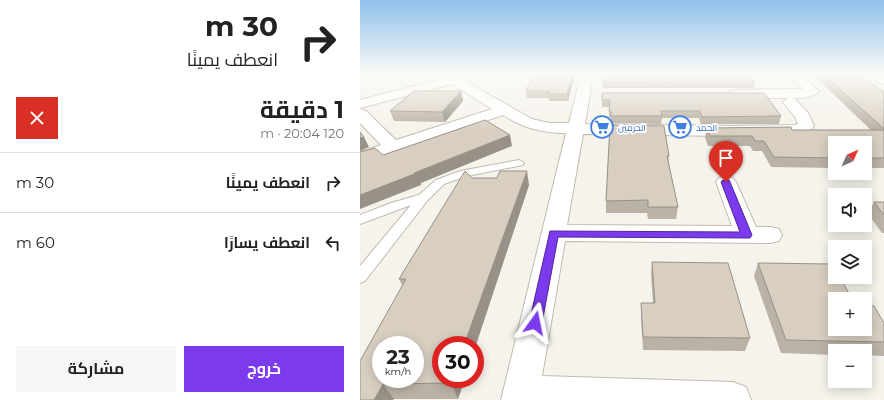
<!DOCTYPE html>
<html lang="ar">
<meta charset="utf-8">
<style>
:root{--surface:#fff;--page:#f6f6f6;--text:#222;--muted:#767676;--line:#e0e0e0;--accent:#7c3aed}
body{margin:0;font-family:Montserrat,Cairo,sans-serif;background:var(--page);color:var(--text);direction:rtl;height:100vh;display:flex;flex-direction:column;font-size:15px;white-space:nowrap}
*{box-sizing:border-box;margin:0}
p{font-size:13px;color:var(--muted)}
.icon{flex:none;width:22px;height:22px;fill:none;stroke:currentColor;stroke-width:2;stroke-linecap:round;stroke-linejoin:round}
.map{position:relative;flex:1;overflow:hidden;direction:ltr}
.sheet{display:flex;flex-direction:column;background:var(--surface);width:360px}
.sheet>*{flex:none}
.hud{background:#fff;color:var(--text);overflow:hidden}
.needle{width:26px;rotate:45deg}
.buttons{position:absolute;left:468px;top:136px;display:grid;gap:8px}
.buttons a{display:grid;place-items:center;width:44px;height:44px;border-radius:0px;background:var(--surface);box-shadow:0 2px 10px #0003;font-size:20px}
.speed{position:absolute;left:12px;top:336px;display:flex;gap:8px;font-size:20px;font-weight:700;text-align:center}
.speed>*{display:grid;place-content:center;width:52px;height:52px;border-radius:50%;background:var(--surface);box-shadow:0 2px 10px #0003;line-height:1}
.speed small{font-size:10px;font-weight:400}
.speed .limit{border:6px solid #d22;background:#fff;color:#111}
.pin{position:absolute;display:grid;place-items:center;width:34px;height:34px;color:#fff;margin:-41px -17px;border-radius:50% 50% 50% 0;rotate:-45deg;box-shadow:0 0 4px #0007}
.pin .icon{rotate:45deg}
.me{position:absolute;width:44px;margin:-22px;rotate:12deg;stroke-linejoin:round;filter:drop-shadow(0 0 3px #0008)}
.turn{display:flex;align-items:center;gap:14px;height:84px;padding:0 16px;font-size:18px}
.turn .icon{width:52px;height:52px;stroke-width:2.5}
.turn b{display:block;font-size:28px;line-height:34px}
.round{display:grid;place-items:center;flex:none;width:42px;height:42px;border-radius:0px;background:var(--page)}
.headline{display:flex;align-items:center;justify-content:space-between;height:68px;padding:0 16px}
h1{font-size:24px;font-weight:700;line-height:30px}
.button{display:flex;gap:8px;margin-top:auto;padding:8px 16px}
.button a{flex:1;height:46px;border-radius:0px;background:var(--accent);color:#fff;font-size:16px;font-weight:700;line-height:46px;text-align:center}
.button a+a{background:var(--page);color:var(--text)}
ul{padding:0;list-style:none}
li{display:flex;align-items:center;gap:12px;height:60px;padding:0 16px;border-top:1px solid var(--line)}
li div{flex:1}
li b{display:block;font-size:15px}
li em{font-style:normal}
main{display:flex;flex:1;min-height:0}
.map>svg:first-child{display:block}
.lines{fill:none;stroke-linecap:round;stroke-linejoin:round}
.service-casing{stroke:#c2bbae;stroke-width:2}
.minor-casing{stroke:#c2bbae;stroke-width:2}
.tertiary-casing{stroke:#c2bbae;stroke-width:2}
.service{fill:#fff;fill-rule:evenodd}
.minor{fill:#fff;fill-rule:evenodd}
.tertiary{fill:#fff;fill-rule:evenodd}
.wall{fill:#bab2a6}
.shaded-wall{fill:#979187}
.building{fill:#d8cfc1;stroke:#979187;fill-rule:evenodd}
.route{fill:#7c3aed;stroke:#51269a}
.labels{text-anchor:middle;dominant-baseline:central;stroke-width:3.5;stroke-linejoin:round;paint-order:stroke}
.far-shop-label{font-size:9px;fill:#366cbe;stroke:#fff;text-anchor:start}
</style>
<main>
<div class="map">
<svg width="524" height="400" viewBox="0 0 524 400">
<rect width="100%" height="100%" fill="#f6f3ec"/>
<g class="lines">
<g class="service-casing">
<path id="service" d="M 159,160 L 164,163 L 163,165 L 107,176 L 84,184 L 67,201 L 5,281 L 0,283 L 0,266 L 51,205 L 0,224 L 0,215 L 31,203 L 59,195 L 76,180 L 100,171 Z"/>
</g>
<g class="minor-casing">
<path id="minor" d="M 77,74 L 92,74 L 95,76 L 102,74 L 123,74 L 121,77 L 105,81 L 172,119 L 189,123 L 209,123 L 221,74 L 233,74 L 225,124 L 370,126 L 434,125 L 438,124 L 435,117 L 423,102 L 428,98 L 376,98 L 371,97 L 369,94 L 371,91 L 376,90 L 443,89 L 428,74 L 441,74 L 459,91 C 454,98 441,98 432,98 L 435,99 L 448,113 L 454,126 L 452,129 L 436,135 L 370,136 L 223,134 L 207,225 L 372,226 L 356,182 L 359,178 L 366,176 L 373,178 L 376,182 L 396,227 L 410,227 L 419,229 L 422,235 L 419,241 L 410,243 L 205,241 L 182,376 L 373,382 L 386,387 L 391,400 L 141,400 L 206,133 C 181,133 164,128 143,115 L 0,164 L 0,152 L 21,145 L 0,123 L 0,109 L 6,111 L 36,140 L 132,109 L 92,84 L 0,108 L 0,100 L 82,79 Z"/>
</g>
<g class="tertiary-casing">
<path id="tertiary" d="M 509,74 L 524,74 L 524,84 L 519,83 Z"/>
</g>
<use href="#service" class="service"/>
<use href="#minor" class="minor"/>
<use href="#tertiary" class="tertiary"/>
</g>
<path class="wall" d="M 174,74 L 215,74 L 208,101 L 189,101 L 189,98 L 167,98 L 166,91 Z
M 452,74 L 500,74 L 522,91 L 524,91 L 524,168 L 505,168 L 505,143 L 475,143 L 475,168 L 411,167 L 402,151 L 393,151 L 390,146 L 348,146 L 345,137 L 347,128 L 432,130 L 511,130 Z
M 395,81 L 394,88 L 243,88 L 243,82 Z
M 101,91 L 103,101 L 85,122 L 34,121 L 30,111 Z
M 242,93 L 421,116 L 419,124 L 341,124 L 339,118 L 302,118 L 301,124 L 251,123 L 251,118 L 249,118 L 249,107 L 242,107 Z
M 250,125 L 309,156 L 308,163 L 318,207 L 316,219 L 288,219 L 287,213 L 246,213 L 246,201 Z
M 112,178 L 137,178 L 169,185 L 151,238 L 81,379 L 105,379 L 98,399 L 34,399 L 0,400 L 42,285 L 39,279 Z
M 514,202 L 524,202 L 524,233 L 522,233 L 508,214 Z
M 292,262 L 390,338 L 385,351 L 283,350 L 281,316 L 281,303 L 293,303 L 291,275 Z
M 398,263 L 524,323 L 524,356 L 505,355 L 505,351 L 475,351 L 475,355 L 421,353 L 394,276 Z"/>
<path class="shaded-wall" d="M 213,74 L 215,74 L 208,101 L 207,94 Z
M 101,91 L 103,101 L 85,122 L 82,112 Z
M 150,135 L 152,146 L 61,183 L 61,185 L 0,209 L 0,195 L 54,173 Z
M 4,137 L 9,147 L 0,151 L 0,138 Z
M 167,171 L 169,185 L 115,348 L 115,345 L 104,345 Z
M 92,379 L 105,379 L 98,399 L 91,383 Z
M 23,384 L 34,399 L 33,400 L 14,400 Z"/>
<path class="building" d="M 174,74 L 213,74 L 207,94 L 189,94 L 190,91 L 166,91 Z
M 244,74 L 390,74 L 395,81 L 243,82 Z
M 463,74 L 500,74 L 522,91 L 524,91 L 524,129 Z
M 54,91 L 101,91 L 82,112 L 30,111 Z
M 242,93 L 404,93 L 421,116 L 342,117 L 340,111 L 301,111 L 302,116 L 251,116 L 251,111 L 249,111 L 250,100 L 242,100 Z
M 125,120 L 150,135 L 54,173 L 57,173 L 0,195 L 0,152 L 15,148 L 23,155 Z
M 250,125 L 304,126 L 309,156 L 307,156 L 318,207 L 288,207 L 288,200 L 246,201 Z
M 431,127 L 432,130 L 524,130 L 524,158 L 505,158 L 505,143 L 475,143 L 475,158 L 414,157 L 404,141 L 395,141 L 392,136 L 350,136 L 347,128 Z
M 0,132 L 4,137 L 0,138 Z
M 105,171 L 112,178 L 137,178 L 140,171 L 167,171 L 104,345 L 81,345 L 81,379 L 92,379 L 91,383 L 23,384 L 14,400 L 0,400 L 0,361 L 46,279 L 39,279 ZM 21,345 L 55,345 L 55,379 L 21,379 Z
M 514,202 L 524,202 L 524,215 Z
M 292,262 L 368,263 L 390,338 L 283,337 L 281,303 L 295,303 Z
M 398,263 L 472,264 L 475,269 L 475,277 L 480,277 L 492,299 L 475,299 L 475,329 L 505,329 L 505,306 L 514,306 L 524,323 L 524,342 L 426,340 Z"/>
<linearGradient id="sky" x2="0" y2="1"><stop stop-color="#8fc1ec"/><stop offset="0.57" stop-color="#fbfaf6"/><stop offset="1" stop-color="#fbfaf6" stop-opacity="0"/></linearGradient>
<rect width="524" height="130" fill="url(#sky)"/>
<path class="route" d="M 363,180 L 369,180 L 370,182 L 392,235 L 390,238 L 198,237 L 182,323 L 180,326 L 175,328 L 171,326 L 169,323 L 190,231 L 380,232 L 361,182 Z"/>
<defs>
<g id="supermarket-ring" transform="scale(1.15)"><circle r="9.5" fill="#fff" stroke="#3f7fe0" stroke-width="1.5"/><path d="M-6-5.5h2.5l.6 2H6L4.5 2H-2.5L-4.4-4H-6ZM-1.5 3.2a1.3 1.3 0 1 0 .1 0ZM3 3.2a1.3 1.3 0 1 0 .1 0Z" fill="#3f7fe0"/></g>
</defs>
<g fill-rule="evenodd">
<use href="#supermarket-ring" x="242" y="127"/>
<use href="#supermarket-ring" x="320" y="127"/>
</g>
<g class="labels">
<g class="far-shop-label">
<text x="258" y="127">الحرمين</text>
<text x="336" y="127">الحمد</text>
</g>
</g>
</svg>
<div class="buttons">
<a><svg class="needle" viewBox="-14 -14 28 28"><path d="M0-13l5 13h-10z" fill="#e53935"/><path d="M0 13l5-13h-10z" fill="#767676"/></svg></a>
<a><svg class="icon" aria-label="sound" viewBox="0 0 24 24"><path d="M4 9h4l5-4v14l-5-4H4zM17 9q2 3 0 6"/></svg></a>
<a><svg class="icon" aria-label="layers" viewBox="0 0 24 24"><path d="M12 4l9 5-9 5-9-5zM3 14l9 5 9-5"/></svg></a>
<a>+</a>
<a>−</a>
</div>
<div class="speed"><div>23<small>km/h</small></div><div class="limit">30</div></div>
<div class="pin" style="left:366px;top:182px;background:#d93025"><svg class="icon" aria-label="arrive" viewBox="0 0 24 24"><path d="M6 21V4h12l-3 4 3 4H6"/></svg></div>
<svg class="me" style="left:175px;top:323px" viewBox="-20 -20 40 40"><path d="M0-17L14 15 0 8-14 15z" fill="#7c3aed" stroke="#fff" stroke-width="4"/></svg>
</div>
<section class="sheet">
<div class="hud">
<div class="turn"><svg class="icon" aria-label="right" viewBox="0 0 24 24"><path d="M7 20v-9h11M14 6l5 5-5 5"/></svg><div><b>30 m</b>انعطف يمينًا</div></div>
</div>
<div class="headline"><div><h1>1 دقيقة</h1><p>120 m · 20:04</p></div><a class="round" style="background:#d93025;color:#fff"><svg class="icon" aria-label="close" viewBox="0 0 24 24"><path d="M6 6l12 12M18 6L6 18"/></svg></a></div>
<ul>
<li><svg class="icon" aria-label="right" viewBox="0 0 24 24"><path d="M7 20v-9h11M14 6l5 5-5 5"/></svg><div><b>انعطف يمينًا</b></div><em>30 m</em></li>
<li><svg class="icon" aria-label="left" viewBox="0 0 24 24"><path d="M17 20v-9H6M10 6l-5 5 5 5"/></svg><div><b>انعطف يسارًا</b></div><em>60 m</em></li>
</ul>
<div class="button"><a>خروج</a><a>مشاركة</a></div>
</section>
</main>
